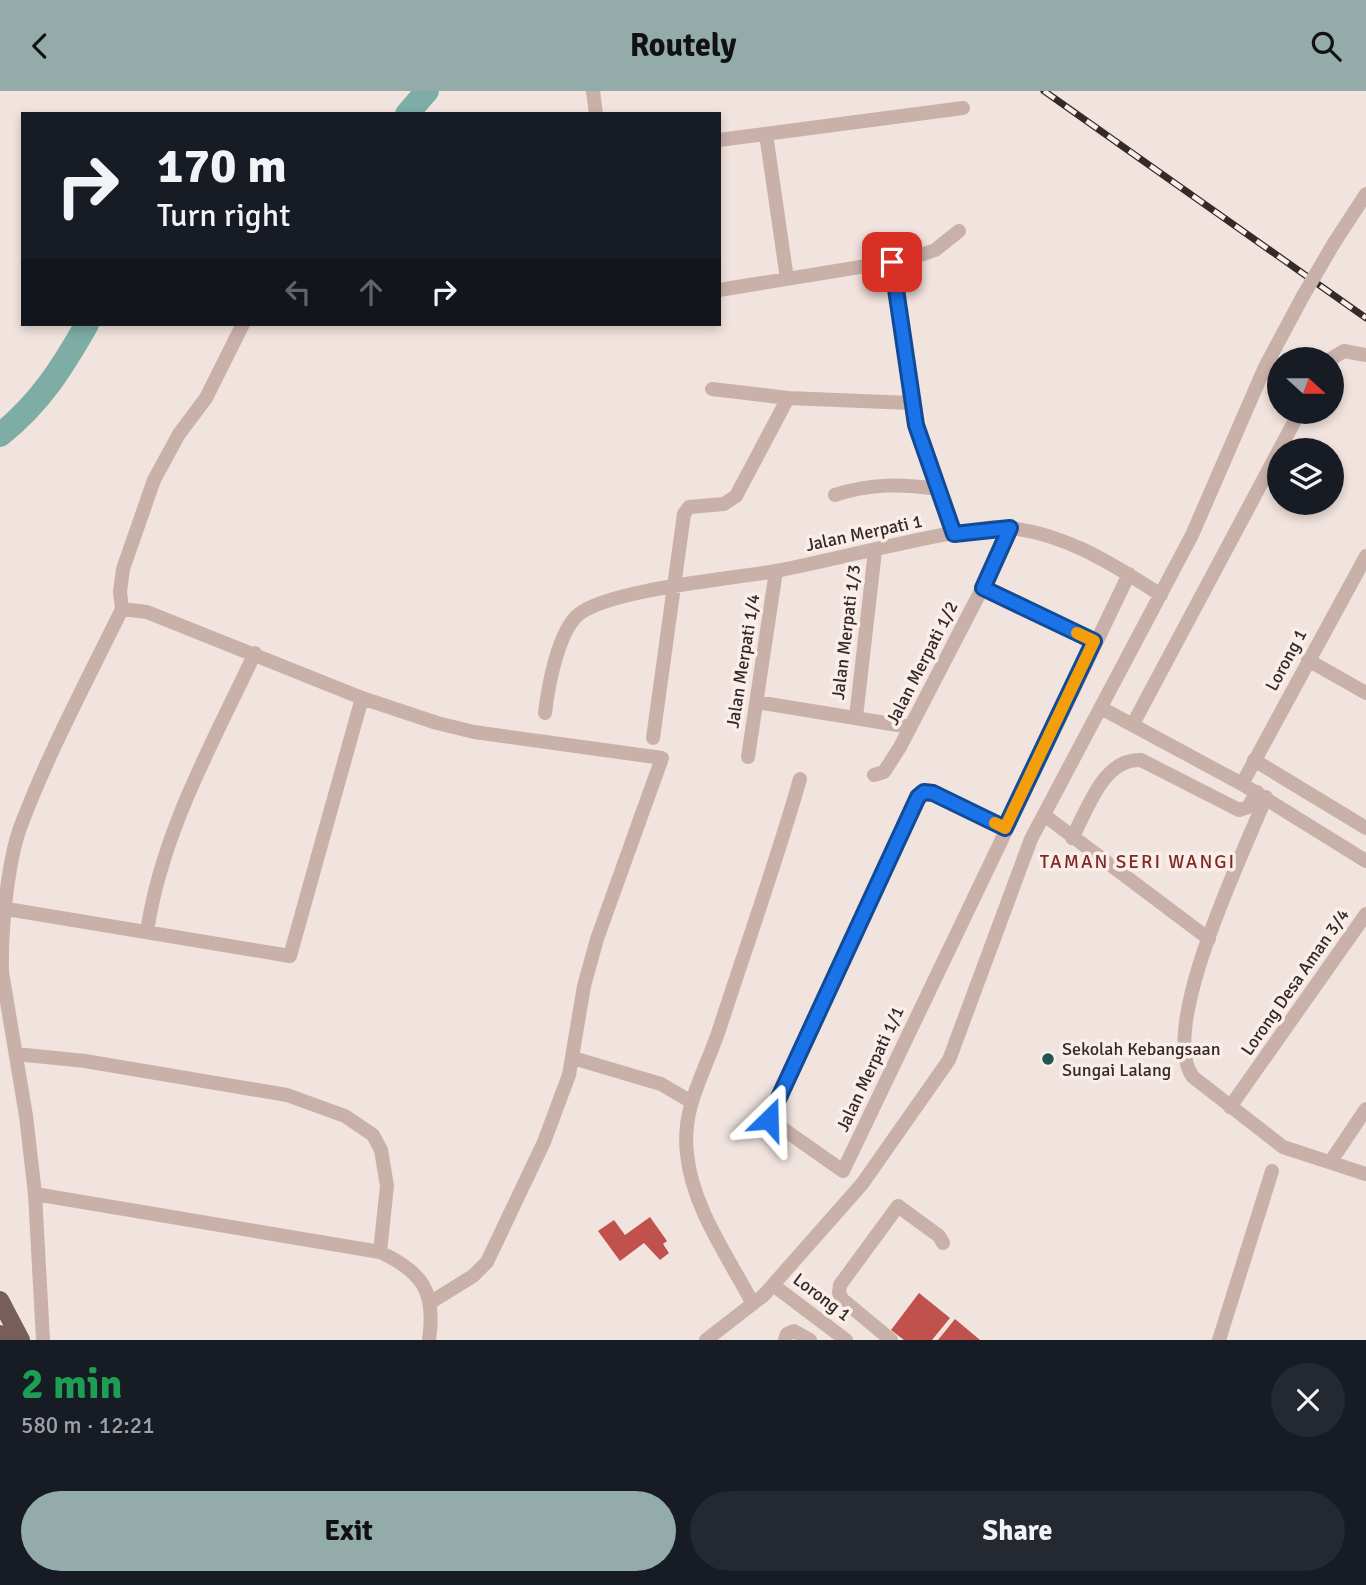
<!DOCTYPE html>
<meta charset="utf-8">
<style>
:root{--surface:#171b24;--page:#242831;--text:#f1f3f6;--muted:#9ea1a6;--accent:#93acaa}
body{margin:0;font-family:Signika,sans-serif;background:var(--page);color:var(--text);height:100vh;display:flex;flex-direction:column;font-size:26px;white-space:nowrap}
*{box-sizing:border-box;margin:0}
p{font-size:23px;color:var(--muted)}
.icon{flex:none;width:38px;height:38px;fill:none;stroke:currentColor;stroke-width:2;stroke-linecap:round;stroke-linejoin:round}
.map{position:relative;height:1249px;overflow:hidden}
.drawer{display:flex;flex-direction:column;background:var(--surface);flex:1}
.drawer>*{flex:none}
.hud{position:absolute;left:21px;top:21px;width:700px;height:214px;border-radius:0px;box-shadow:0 4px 10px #0003;background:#171b24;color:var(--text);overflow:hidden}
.needle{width:46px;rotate:111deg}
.fabs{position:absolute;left:1267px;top:256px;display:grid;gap:14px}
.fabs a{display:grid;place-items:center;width:77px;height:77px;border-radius:50%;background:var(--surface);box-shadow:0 4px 10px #0003;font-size:35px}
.pin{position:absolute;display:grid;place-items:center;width:60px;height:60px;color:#fff;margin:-30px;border-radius:14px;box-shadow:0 4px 10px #0006}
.me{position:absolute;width:77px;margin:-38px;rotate:22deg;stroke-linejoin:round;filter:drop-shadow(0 0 5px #0008)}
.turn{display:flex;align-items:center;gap:24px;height:147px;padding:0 21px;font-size:32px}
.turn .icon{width:91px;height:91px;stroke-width:2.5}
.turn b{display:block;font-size:49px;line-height:60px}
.lanes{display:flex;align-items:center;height:66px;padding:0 21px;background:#0003;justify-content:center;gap:35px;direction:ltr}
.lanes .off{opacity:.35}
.round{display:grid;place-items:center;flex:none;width:74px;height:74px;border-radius:37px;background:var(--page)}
.head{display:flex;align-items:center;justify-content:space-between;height:119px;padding:0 21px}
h1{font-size:42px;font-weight:700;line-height:52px;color:#1e9e55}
.action{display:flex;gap:14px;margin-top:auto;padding:14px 21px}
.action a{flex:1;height:80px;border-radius:42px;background:var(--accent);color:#111;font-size:28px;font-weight:700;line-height:80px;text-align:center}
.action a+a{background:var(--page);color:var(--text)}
header{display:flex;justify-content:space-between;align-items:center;height:91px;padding:0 21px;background:var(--accent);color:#111;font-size:32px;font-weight:700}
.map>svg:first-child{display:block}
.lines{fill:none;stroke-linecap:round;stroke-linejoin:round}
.river{stroke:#7dada5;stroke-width:24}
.building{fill:#c0514c}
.minor{stroke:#c9b1a9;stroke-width:14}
.major{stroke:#775e5b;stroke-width:18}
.rail-casing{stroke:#362a29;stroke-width:7}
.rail{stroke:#f9eee9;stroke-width:4.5;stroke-dasharray:13;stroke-linecap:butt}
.minor-bridge{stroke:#c9b1a9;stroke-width:14}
.route-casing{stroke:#114b97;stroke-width:18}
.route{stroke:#1a73e8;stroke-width:12}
.slow{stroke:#f59e0b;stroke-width:12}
.poi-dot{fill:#20564e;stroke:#f9eee9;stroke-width:2.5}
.labels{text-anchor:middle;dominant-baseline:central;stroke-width:7;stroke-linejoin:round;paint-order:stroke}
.street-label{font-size:18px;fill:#362a29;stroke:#f9eee9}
.poi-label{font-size:18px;fill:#362a29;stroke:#f9eee9;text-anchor:start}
.neighbourhood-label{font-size:19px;letter-spacing:2px;fill:#812926;stroke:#f9eee9}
</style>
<header><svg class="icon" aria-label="back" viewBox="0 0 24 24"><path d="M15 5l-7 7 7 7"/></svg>Routely<svg class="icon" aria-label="search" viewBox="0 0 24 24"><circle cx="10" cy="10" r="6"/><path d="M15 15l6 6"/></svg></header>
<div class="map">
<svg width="1366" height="1249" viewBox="0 0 1366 1249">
<rect width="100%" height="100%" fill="#f1e3dd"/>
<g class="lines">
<path class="river" d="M 407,23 L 427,0
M 0,344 C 40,312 62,277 87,233"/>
</g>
<path class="building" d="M 650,1126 L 667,1150 L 663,1153 L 669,1162 L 660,1169 L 644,1152 L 620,1170 L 598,1140 L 614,1129 L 625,1144 Z
M 919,1202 L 950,1227 L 932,1249 L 904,1249 L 891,1239 Z
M 955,1228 L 980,1249 L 938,1249 Z"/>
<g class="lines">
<path class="minor" d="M 593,0 L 596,23
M 766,43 L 787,188
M 719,49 L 963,17
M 1334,152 L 1366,103
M 892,171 L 916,334 L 954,443
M 719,199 L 909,168 L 935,159 L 959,140
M 1331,268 L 1344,260 L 1366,264
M 712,298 L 788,307 L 911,312
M 835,404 C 871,392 902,393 939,398
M 983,497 L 1094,550
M 122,518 L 147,521 L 362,607 L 437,632 L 474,641 L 662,667 L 597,848 L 584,895 L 569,984 L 544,1051 L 487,1171 L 473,1185 L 431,1211
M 1308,569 L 1366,602
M 757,611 L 910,636
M 1101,617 L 1242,693 L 1366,770
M 545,622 C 548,596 558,540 579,523 C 612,498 731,488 776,480 C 849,466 922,444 996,436 C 1058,438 1110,471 1161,504
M 856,626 L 875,460
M 1133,633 L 1300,320
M 653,647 L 684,423 L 689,416 L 724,413 L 736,405 L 788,307
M 748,666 L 776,480
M 1254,669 L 1366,737
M 874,684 L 884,681 L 900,656 L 999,465 L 1011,437
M 1242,693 L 1366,465
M 1266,706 C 1244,761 1157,938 1193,986 L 1283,1056 L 1366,1083
M 1044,724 L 1209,848
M 1005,737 L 933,702 L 924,701 L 918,706 L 769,1028 L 843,1080 L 1129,483
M 1072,747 C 1088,718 1103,667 1141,669 L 1239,719 L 1248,716 L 1257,701
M 7,818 L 290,865 L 362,607
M 147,841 C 161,743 213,651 255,562
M 16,963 L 85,970 L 287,1004 L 345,1025 L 373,1044 L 381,1059 L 387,1095 L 380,1161
M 573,967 L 661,993 L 690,1010
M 1230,1016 L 1366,823
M 1331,1070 L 1366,1018
M 35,1103 L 380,1161 C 423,1181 436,1201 429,1249
M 773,1194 L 846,1249
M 753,1213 C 729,1167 692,1116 687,1063 C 681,1016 706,980 720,936 C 747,853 776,772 800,688
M 43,1249 L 35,1103 L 26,1025 L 2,881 C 1,842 7,774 20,737 C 48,662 87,590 122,518 L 120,501 L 123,478 L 154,389 L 179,343 L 206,307 L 243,233
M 706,1249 L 764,1204 L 862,1093 L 949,969 L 1031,748 L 1192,444 L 1265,276 L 1303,205
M 785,1249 L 787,1243 L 794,1240 L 810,1249
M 891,1249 L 843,1209 L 839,1202 L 840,1194 L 898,1115 L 939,1145 L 943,1152
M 1219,1249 L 1272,1080"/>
<path class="major" d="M 0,1209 L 21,1249
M 0,1243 L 3,1249"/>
<g class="rail-casing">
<path id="rail" d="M 1044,0 L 1366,227"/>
</g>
<use href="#rail" class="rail"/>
<path class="minor-bridge" d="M 1303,205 L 1334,152"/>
</g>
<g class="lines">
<g class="route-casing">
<path id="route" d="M 769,1028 L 918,706 L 924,701 L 933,702 L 1005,737 L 1094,550 L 983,497 L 1010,437 L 954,443 L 916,334 L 892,171"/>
</g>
<use href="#route" class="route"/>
<path class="slow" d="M 995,732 L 1005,737 L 1094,550 L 1077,542"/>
</g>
<circle class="poi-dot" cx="1048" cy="968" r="7"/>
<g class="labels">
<g class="street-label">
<text transform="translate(864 442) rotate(-12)">Jalan Merpati 1</text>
<text transform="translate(846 541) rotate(-83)">Jalan Merpati 1/3</text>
<text transform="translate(1286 569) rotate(-62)">Lorong 1</text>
<text transform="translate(743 570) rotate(-81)">Jalan Merpati 1/4</text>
<text transform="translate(922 572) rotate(-63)">Jalan Merpati 1/2</text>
<text transform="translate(1295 891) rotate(-55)">Lorong Desa Aman 3/4</text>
<text transform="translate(870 978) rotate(-65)">Jalan Merpati 1/1</text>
<text transform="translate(822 1206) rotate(37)">Lorong 1</text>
</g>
<g class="poi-label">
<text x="1062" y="958">Sekolah Kebangsaan<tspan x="1062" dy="21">Sungai Lalang</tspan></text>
</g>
<g class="neighbourhood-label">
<text x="1138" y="771">TAMAN SERI WANGI</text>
</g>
</g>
</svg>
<div class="fabs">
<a><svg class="needle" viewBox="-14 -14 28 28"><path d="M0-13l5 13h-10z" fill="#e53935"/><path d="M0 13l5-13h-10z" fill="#9ea1a6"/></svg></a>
<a><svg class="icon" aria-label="layers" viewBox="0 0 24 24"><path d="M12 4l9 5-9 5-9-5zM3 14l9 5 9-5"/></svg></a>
</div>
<div class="pin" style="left:892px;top:171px;background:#d93025"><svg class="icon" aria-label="arrive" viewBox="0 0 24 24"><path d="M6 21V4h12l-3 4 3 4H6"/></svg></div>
<svg class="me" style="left:769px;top:1028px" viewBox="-20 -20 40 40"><path d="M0-17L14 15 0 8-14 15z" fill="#1a73e8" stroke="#fff" stroke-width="4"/></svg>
<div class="hud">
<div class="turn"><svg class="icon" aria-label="right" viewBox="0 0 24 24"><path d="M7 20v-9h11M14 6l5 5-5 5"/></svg><div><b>170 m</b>Turn right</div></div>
<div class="lanes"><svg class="icon off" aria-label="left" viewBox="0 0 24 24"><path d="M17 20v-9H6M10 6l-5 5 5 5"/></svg><svg class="icon off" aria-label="ahead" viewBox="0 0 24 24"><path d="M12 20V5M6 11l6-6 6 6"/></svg><svg class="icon" aria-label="right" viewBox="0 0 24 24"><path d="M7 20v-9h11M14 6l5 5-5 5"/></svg></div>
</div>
</div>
<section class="drawer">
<div class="head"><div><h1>2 min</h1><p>580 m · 12:21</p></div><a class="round"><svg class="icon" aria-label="close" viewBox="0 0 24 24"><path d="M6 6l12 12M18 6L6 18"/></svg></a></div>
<div class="action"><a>Exit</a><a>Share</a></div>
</section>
